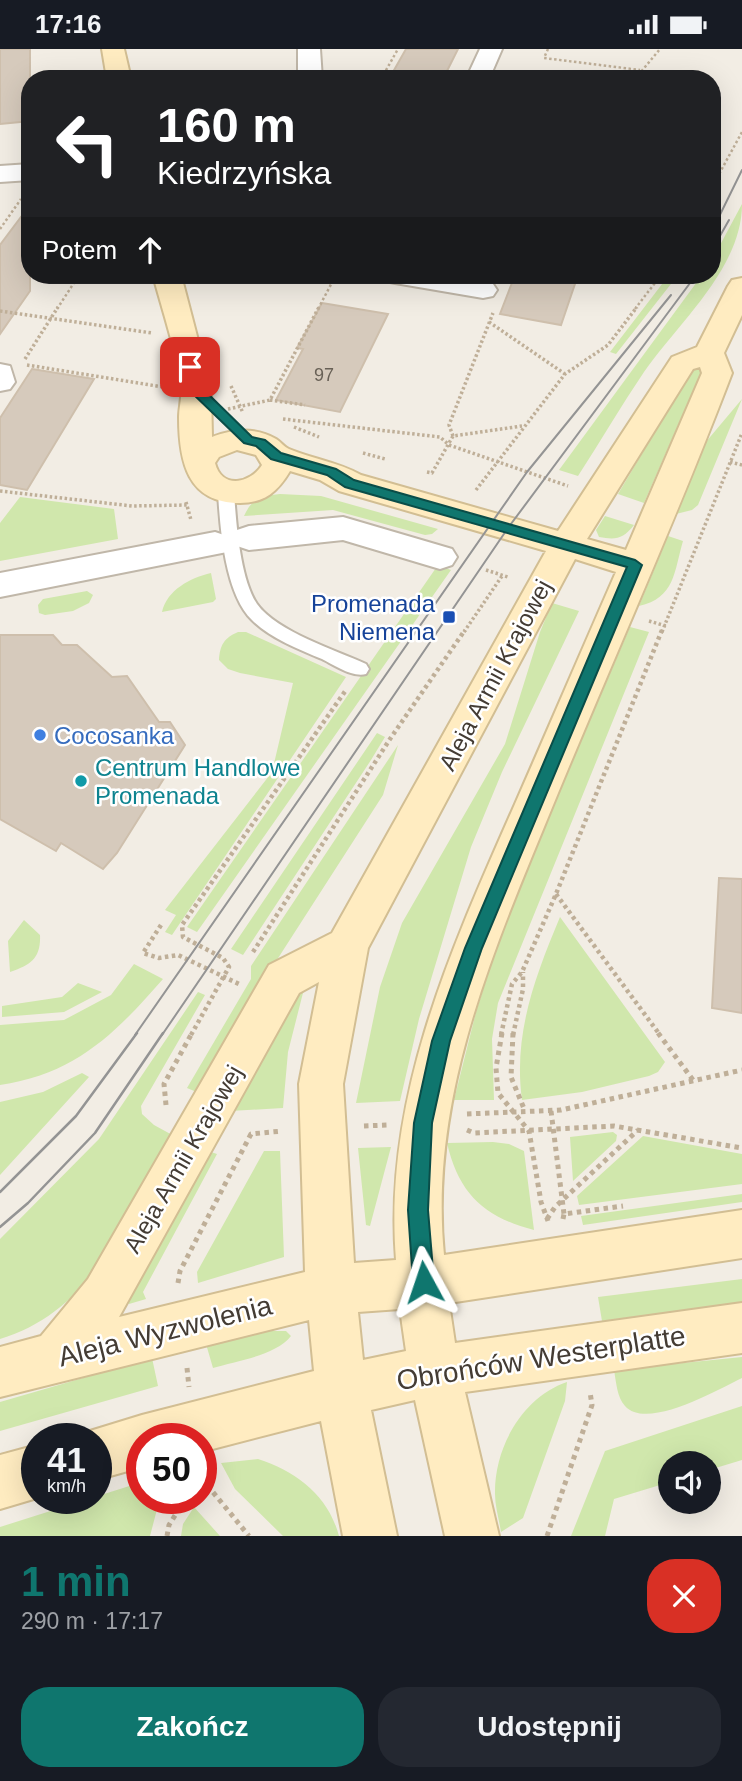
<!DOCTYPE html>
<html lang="pl">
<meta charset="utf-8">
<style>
:root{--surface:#171b24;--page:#242831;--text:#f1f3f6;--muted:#9ea1a6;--accent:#0f766e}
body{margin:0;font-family:Arial,sans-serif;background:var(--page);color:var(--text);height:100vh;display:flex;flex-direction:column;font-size:26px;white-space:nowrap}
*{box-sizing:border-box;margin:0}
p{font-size:23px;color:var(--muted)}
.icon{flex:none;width:38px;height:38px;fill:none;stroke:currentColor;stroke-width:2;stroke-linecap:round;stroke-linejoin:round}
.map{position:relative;height:1487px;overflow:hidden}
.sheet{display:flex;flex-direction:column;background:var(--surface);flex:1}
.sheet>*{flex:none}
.hud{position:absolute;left:21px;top:21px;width:700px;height:214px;border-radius:28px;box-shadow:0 7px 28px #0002;background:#202124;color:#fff;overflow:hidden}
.tools{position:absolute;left:658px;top:1402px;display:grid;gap:14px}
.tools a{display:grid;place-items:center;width:63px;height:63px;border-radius:50%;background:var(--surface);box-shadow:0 7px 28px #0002;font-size:35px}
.speed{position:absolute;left:21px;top:1374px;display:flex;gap:14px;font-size:35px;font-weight:700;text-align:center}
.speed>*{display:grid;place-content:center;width:91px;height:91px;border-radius:50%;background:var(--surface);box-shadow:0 7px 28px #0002;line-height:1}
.speed small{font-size:18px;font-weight:400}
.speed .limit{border:10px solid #d22;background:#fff;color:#111}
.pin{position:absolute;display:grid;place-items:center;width:60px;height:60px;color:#fff;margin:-30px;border-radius:14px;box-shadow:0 4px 10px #0006}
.me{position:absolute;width:77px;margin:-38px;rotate:355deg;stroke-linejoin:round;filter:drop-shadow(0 0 5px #0008)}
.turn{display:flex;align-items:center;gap:24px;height:147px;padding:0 21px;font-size:32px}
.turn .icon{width:91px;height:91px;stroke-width:2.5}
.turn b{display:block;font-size:49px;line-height:60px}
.then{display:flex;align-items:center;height:66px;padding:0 21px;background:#0003;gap:14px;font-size:26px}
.round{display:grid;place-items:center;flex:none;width:74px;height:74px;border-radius:28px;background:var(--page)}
.head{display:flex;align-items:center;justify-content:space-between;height:119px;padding:0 21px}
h1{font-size:42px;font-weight:700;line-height:52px;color:var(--accent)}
.button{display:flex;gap:14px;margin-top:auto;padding:14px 21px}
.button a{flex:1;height:80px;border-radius:28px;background:var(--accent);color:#fff;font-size:28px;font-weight:700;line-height:80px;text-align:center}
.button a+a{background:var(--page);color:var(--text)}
.status{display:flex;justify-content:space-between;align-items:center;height:49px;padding:0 35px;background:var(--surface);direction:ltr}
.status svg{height:19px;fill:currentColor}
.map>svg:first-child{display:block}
.green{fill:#d0e7ac}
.building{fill:#d6cabc;stroke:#cebfac;stroke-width:2}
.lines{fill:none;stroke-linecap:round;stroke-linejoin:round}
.lane-casing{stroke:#c0b7a9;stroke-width:4}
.street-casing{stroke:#c0b7a9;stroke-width:4}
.secondary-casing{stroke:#d2be93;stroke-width:4}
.path-far3{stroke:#bfaf98;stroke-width:2.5;stroke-dasharray:2.5 2.5;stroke-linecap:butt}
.path-far2{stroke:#bfaf98;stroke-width:3.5;stroke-dasharray:2.5 2.5;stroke-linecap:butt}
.path-far1{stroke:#bfaf98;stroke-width:4.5;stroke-dasharray:3.5 3.5;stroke-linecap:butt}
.path{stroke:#bfaf98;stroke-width:5;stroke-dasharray:4.5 4.5;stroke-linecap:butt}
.lane{fill:#fff;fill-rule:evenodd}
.street{fill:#fff;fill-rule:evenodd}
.secondary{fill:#ffecc1;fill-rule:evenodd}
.tram-far1{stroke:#949494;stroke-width:2}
.tram{stroke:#949494;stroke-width:2.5}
.route{fill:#0f766e;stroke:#0a4d48;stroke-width:2}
.transit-dot{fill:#1a4fb4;stroke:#fff;stroke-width:2.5}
.shop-dot{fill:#3f7fe0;stroke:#fff;stroke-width:2.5}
.culture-dot{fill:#0f9aa8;stroke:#fff;stroke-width:2.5}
.labels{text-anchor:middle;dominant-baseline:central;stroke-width:5;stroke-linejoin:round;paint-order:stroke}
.far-number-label{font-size:18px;fill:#686056}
.transit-label{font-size:24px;fill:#164399;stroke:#fff;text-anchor:end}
.street-label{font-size:24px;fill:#443c34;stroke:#fff}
.shop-label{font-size:24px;fill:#366cbe;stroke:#fff;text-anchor:start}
.culture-label{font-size:24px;fill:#0d838f;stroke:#fff;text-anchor:start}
.near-street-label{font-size:28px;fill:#443c34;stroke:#fff}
</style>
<div class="status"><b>17:16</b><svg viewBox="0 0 49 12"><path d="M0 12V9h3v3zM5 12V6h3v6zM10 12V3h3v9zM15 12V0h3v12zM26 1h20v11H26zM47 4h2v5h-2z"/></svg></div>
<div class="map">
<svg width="742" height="1487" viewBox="0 0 742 1487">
<rect width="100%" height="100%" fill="#f2ede4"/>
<path class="green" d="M 742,155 C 742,219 679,273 644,323 C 621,357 600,393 578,427 L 559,421 L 702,226 L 712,226 L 712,211 Z
M 669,226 L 678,226 L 616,305 L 610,303 Z
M 694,317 L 703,319 L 644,454 L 618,445 Z
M 742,350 L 698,456 L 692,461 L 676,465 L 705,394 Z
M 280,445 L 321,447 L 438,480 L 432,485 L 425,486 L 333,461 L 244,467 C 252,449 262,447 280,445 Z
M 20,448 L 114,460 L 118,490 L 0,512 L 0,474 Z
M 605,467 L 634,476 C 623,490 616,491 599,488 L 596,481 Z
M 668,487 L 683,492 C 674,523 675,549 639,557 Z
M 438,516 L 451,521 L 197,883 L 187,878 Z
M 211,524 L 216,550 L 213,553 L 162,563 C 167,541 190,529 211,524 Z
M 87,542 L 93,546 L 89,554 L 73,562 L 45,566 L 39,564 L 38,556 L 43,550 Z
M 552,554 L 579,562 L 502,723 L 471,798 L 419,970 L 400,1052 L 356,1054 L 380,938 L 402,874 L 505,695 L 540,583 Z
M 630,578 L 649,583 L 498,954 L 492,990 L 494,1051 L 454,1051 L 476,963 L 508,862 Z
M 238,583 L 246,583 L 346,628 L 172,886 L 165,883 L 176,866 L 165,861 L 272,723 L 293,634 L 240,624 L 228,620 L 219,611 C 220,596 224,589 238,583 Z
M 377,684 L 385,688 L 371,711 L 243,906 L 231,900 Z
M 398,696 L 383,746 L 264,931 L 199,1044 L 187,1039 L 251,930 L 251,917 Z
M 560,868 L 665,1013 L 658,1023 L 649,1027 L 582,1043 L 522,1051 C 513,985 535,928 560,868 Z
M 24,871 L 40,886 C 41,909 31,916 10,923 L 8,892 Z
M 134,915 L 163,930 C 115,985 75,1025 0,1036 L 0,976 L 64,971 L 111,946 Z
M 301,930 L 306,932 L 288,1003 L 283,1059 L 230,1062 Z
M 78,934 L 102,943 L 64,963 L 2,968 L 2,957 L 62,948 Z
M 198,943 L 205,946 L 141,1057 L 142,1065 L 154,1076 L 176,1088 C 131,1166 94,1262 0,1290 L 0,1190 L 99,1090 Z
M 82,1024 L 89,1028 L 0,1126 L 0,1053 L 43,1043 Z
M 613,1083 L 617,1086 L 616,1092 L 573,1132 L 570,1088 Z
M 643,1087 L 742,1105 L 742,1135 L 579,1156 L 577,1147 Z
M 493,1093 L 509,1095 L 524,1102 L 534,1181 C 484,1168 459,1145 447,1094 Z
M 391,1098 L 370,1177 L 366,1176 L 358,1099 Z
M 208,1102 L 217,1105 L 143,1243 L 146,1250 L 129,1255 L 128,1250 Z
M 264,1102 L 280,1102 L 284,1208 L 198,1234 L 197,1223 Z
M 742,1145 L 742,1153 L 583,1176 L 581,1167 Z
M 742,1230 L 742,1253 L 602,1272 L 598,1248 Z
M 269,1282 L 286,1282 L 291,1287 C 275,1307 236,1312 213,1319 L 206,1295 Z
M 742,1308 L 742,1329 C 719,1340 647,1382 625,1357 C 617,1349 616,1332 614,1321 Z
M 152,1309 L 158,1337 L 0,1382 L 0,1353 Z
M 567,1333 L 565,1352 L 523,1469 L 501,1483 C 499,1470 495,1457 495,1445 C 494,1398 523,1348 567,1333 Z
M 742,1357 L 742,1411 L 709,1421 L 709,1414 L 670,1414 L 670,1433 L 614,1450 L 605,1487 L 571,1487 L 605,1402 Z
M 258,1410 C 297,1423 328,1446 339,1487 L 283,1487 L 235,1440 L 221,1414 Z
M 142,1433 L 142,1449 L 160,1449 L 150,1487 L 0,1487 L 0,1478 Z
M 194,1458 L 220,1487 L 181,1487 L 183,1475 Z"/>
<path class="building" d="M 0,0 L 30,0 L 30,72 L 0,75 Z
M 406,0 L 458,0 L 443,30 L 389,30 Z
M 30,156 L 30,242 L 0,285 L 0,196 Z
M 515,226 L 578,226 L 561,276 L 500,265 Z
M 322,254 L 388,265 L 340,363 L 276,351 L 303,300 L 297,299 Z
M 32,320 L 94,330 L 27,441 L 0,436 L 0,369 Z
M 0,586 L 53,586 L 62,596 L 77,596 L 112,628 L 127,627 L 159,673 L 170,673 L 185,696 L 117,804 L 103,820 L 61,794 L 56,802 L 0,770 Z
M 719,829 L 742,830 L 742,964 L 712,959 Z"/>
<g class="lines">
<g class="lane-casing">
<path id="lane" d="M 226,438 L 234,443 C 236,473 240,530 257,555 C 277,583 336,601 366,615 L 369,620 L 366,625 C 353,629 334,616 322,610 C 298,600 270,589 252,571 C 225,545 220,479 218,443 Z"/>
</g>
<g class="street-casing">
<path id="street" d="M 298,0 L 320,0 L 322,30 L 298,30 Z
M 480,0 L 502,0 L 489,30 L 466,30 Z
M 30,115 L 30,131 L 0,133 L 0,117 Z
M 381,226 L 442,226 L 493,235 L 497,241 L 493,247 L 483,249 L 395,234 L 385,232 Z
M 0,315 L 10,317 L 15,333 L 10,340 L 0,342 Z
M 343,468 L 452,500 L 457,508 L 452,516 L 440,520 L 343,491 L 249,501 L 237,497 L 232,489 L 237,481 L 249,477 Z
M 215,483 L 227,487 L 232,495 L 227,503 L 0,548 L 0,524 Z"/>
</g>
<g class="secondary-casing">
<path id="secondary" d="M 102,0 L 124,0 L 131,30 L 107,30 Z
M 153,226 L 181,226 L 211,341 L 212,388 C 232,380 256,378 276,390 C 281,393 284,398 289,400 C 313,410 338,413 361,426 L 558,482 L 672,308 L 697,298 L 728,237 L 732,231 L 742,229 L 742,266 L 724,304 L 732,324 C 678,466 616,604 558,744 C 498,891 428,1043 444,1206 L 742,1161 L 742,1209 L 449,1254 L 455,1294 L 742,1254 L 742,1304 L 465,1343 L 499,1487 L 445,1487 L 415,1351 L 371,1361 L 397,1487 L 343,1487 L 321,1372 L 201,1403 L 201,1390 L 142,1390 L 142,1418 L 96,1431 L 96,1390 L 76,1390 L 77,1386 L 142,1366 L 314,1322 L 309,1271 L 0,1348 L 0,1298 L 41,1287 L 88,1230 L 269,916 L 332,884 L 546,502 L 339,442 L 320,431 L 290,422 C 278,442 265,454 240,454 C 187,454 179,412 179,368 C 179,359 182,350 181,341 C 178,307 162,260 153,226 ZM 700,318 L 702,324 L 626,501 L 587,490 L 693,320 ZM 237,401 L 256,406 L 262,416 C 251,434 222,441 215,414 L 219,408 ZM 575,510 L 616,523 C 582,600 549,678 515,755 C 451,900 383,1049 396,1211 L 354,1214 L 343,1035 L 368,899 ZM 319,933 L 299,1035 L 305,1223 L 119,1268 L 299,944 ZM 400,1260 L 406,1302 L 363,1311 L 358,1263 Z
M 37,1396 L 37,1449 L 0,1460 L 0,1406 Z"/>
</g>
<path class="path-far3" d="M 548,0 L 544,9 L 640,21
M 381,30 L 398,0
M 635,30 L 660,0
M 712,138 L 742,83
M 0,180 L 21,150
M 57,260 L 79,226
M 318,260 L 336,226
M 635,260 L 661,226"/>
<path class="path-far2" d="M 0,262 L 152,284
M 489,273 L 565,325
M 25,310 L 58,258
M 27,316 L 163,338
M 231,337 L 243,364
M 270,351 L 305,356
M 228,360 L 270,351 L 319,258
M 283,370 L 440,388 L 449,396 L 568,437
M 294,378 L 319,388
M 453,387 L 449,376 L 493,264
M 363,404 L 385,410
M 730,413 L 742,416
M 427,423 L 432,424 L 453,387 L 522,377
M 476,441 L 565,325 L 608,296 L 637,258
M 0,442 L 132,457 L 187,456
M 186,453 L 191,471
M 486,521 L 508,528
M 649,572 L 666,577
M 464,583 L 502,527
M 662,583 L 742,384"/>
<path class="path-far1" d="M 556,845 L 660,986
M 161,876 L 143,904 L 159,909 L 178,906 L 239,935
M 253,903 L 390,690 L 465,581
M 191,986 L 229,918 L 223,909 L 183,888 L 182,876 L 346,641
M 501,986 L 512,935 L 522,923 L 556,845 L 662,581
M 513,986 L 523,940 L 523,923"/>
<path class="path" d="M 502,984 L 496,1019 L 498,1044 L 529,1082 L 541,1153 L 548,1172
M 513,984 L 511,1028 L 525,1062
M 658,984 L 693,1031
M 166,1056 L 164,1035 L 192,984
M 551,1062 L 564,1165
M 467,1065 L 561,1061 L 742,1021
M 364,1077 L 387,1076
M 467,1081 L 474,1084 L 614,1077 L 742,1099
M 547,1170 L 555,1158 L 638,1081
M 563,1170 L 564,1165 L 623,1157
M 178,1234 L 180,1222 L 251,1085 L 282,1082
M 187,1319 L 189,1338
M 202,1420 L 203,1431 L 249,1487
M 167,1487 L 169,1476 L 186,1449
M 547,1487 L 592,1356 L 590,1343"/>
<use href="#lane" class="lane"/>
<use href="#street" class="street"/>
<use href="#secondary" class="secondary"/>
<path class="tram-far1" d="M 712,182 L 742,121
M 712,201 L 729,171
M 135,986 L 527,423 L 671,246
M 162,986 L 508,479 L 696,226"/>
<path class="tram" d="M 0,1143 L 76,1067 L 137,984
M 0,1178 L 28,1154 L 95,1084 L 163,984"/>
</g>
<path class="route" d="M 190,314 L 196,318 L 202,339 L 252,388 L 265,391 L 281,404 L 336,420 L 354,431 L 635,511 L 642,516 L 482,899 L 450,992 L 432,1074 L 428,1161 L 434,1233 L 431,1240 L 424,1243 L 416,1240 L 413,1233 L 408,1161 L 414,1074 L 432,992 L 465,899 L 627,518 L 345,438 L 327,426 L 271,410 L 256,397 L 244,394 L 192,344 L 184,318 Z"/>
<rect class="transit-dot" x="442" y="561" width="14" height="14" rx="3.5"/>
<circle class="shop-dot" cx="40" cy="686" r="7"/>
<circle class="culture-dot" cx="81" cy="732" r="7"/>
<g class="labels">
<g class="far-number-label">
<text x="324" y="326">97</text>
</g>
<g class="transit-label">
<text x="435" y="554">Promenada<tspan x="435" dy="28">Niemena</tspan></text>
</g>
<g class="street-label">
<text transform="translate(495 626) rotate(-62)">Aleja Armii Krajowej</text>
<text transform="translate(183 1110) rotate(-60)">Aleja Armii Krajowej</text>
</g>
<g class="shop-label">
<text x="54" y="686">Cocosanka</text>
</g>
<g class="culture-label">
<text x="95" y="718">Centrum Handlowe<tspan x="95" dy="28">Promenada</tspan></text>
</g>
<g class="near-street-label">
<text transform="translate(165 1282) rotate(-14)">Aleja Wyzwolenia</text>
<text transform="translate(541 1309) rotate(-9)">Obrońców Westerplatte</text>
</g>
</g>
</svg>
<div class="tools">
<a><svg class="icon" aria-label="sound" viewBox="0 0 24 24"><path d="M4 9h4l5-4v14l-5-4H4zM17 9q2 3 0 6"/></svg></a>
</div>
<div class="speed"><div>41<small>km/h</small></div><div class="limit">50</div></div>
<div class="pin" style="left:190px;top:318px;background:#d93025"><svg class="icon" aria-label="arrive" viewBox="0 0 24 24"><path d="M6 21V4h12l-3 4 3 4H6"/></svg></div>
<svg class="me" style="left:424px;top:1233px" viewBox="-20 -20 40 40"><path d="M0-17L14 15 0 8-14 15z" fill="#0f766e" stroke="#fff" stroke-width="4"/></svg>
<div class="hud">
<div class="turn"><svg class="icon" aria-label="left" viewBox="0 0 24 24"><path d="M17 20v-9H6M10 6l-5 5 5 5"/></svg><div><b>160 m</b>Kiedrzyńska</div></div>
<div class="then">Potem<svg class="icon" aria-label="ahead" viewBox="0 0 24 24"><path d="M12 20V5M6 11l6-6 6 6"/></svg></div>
</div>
</div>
<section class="sheet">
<div class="head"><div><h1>1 min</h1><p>290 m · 17:17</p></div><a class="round" style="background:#d93025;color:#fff"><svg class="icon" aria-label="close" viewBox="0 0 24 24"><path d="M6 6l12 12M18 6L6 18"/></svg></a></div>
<div class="button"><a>Zakończ</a><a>Udostępnij</a></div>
</section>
